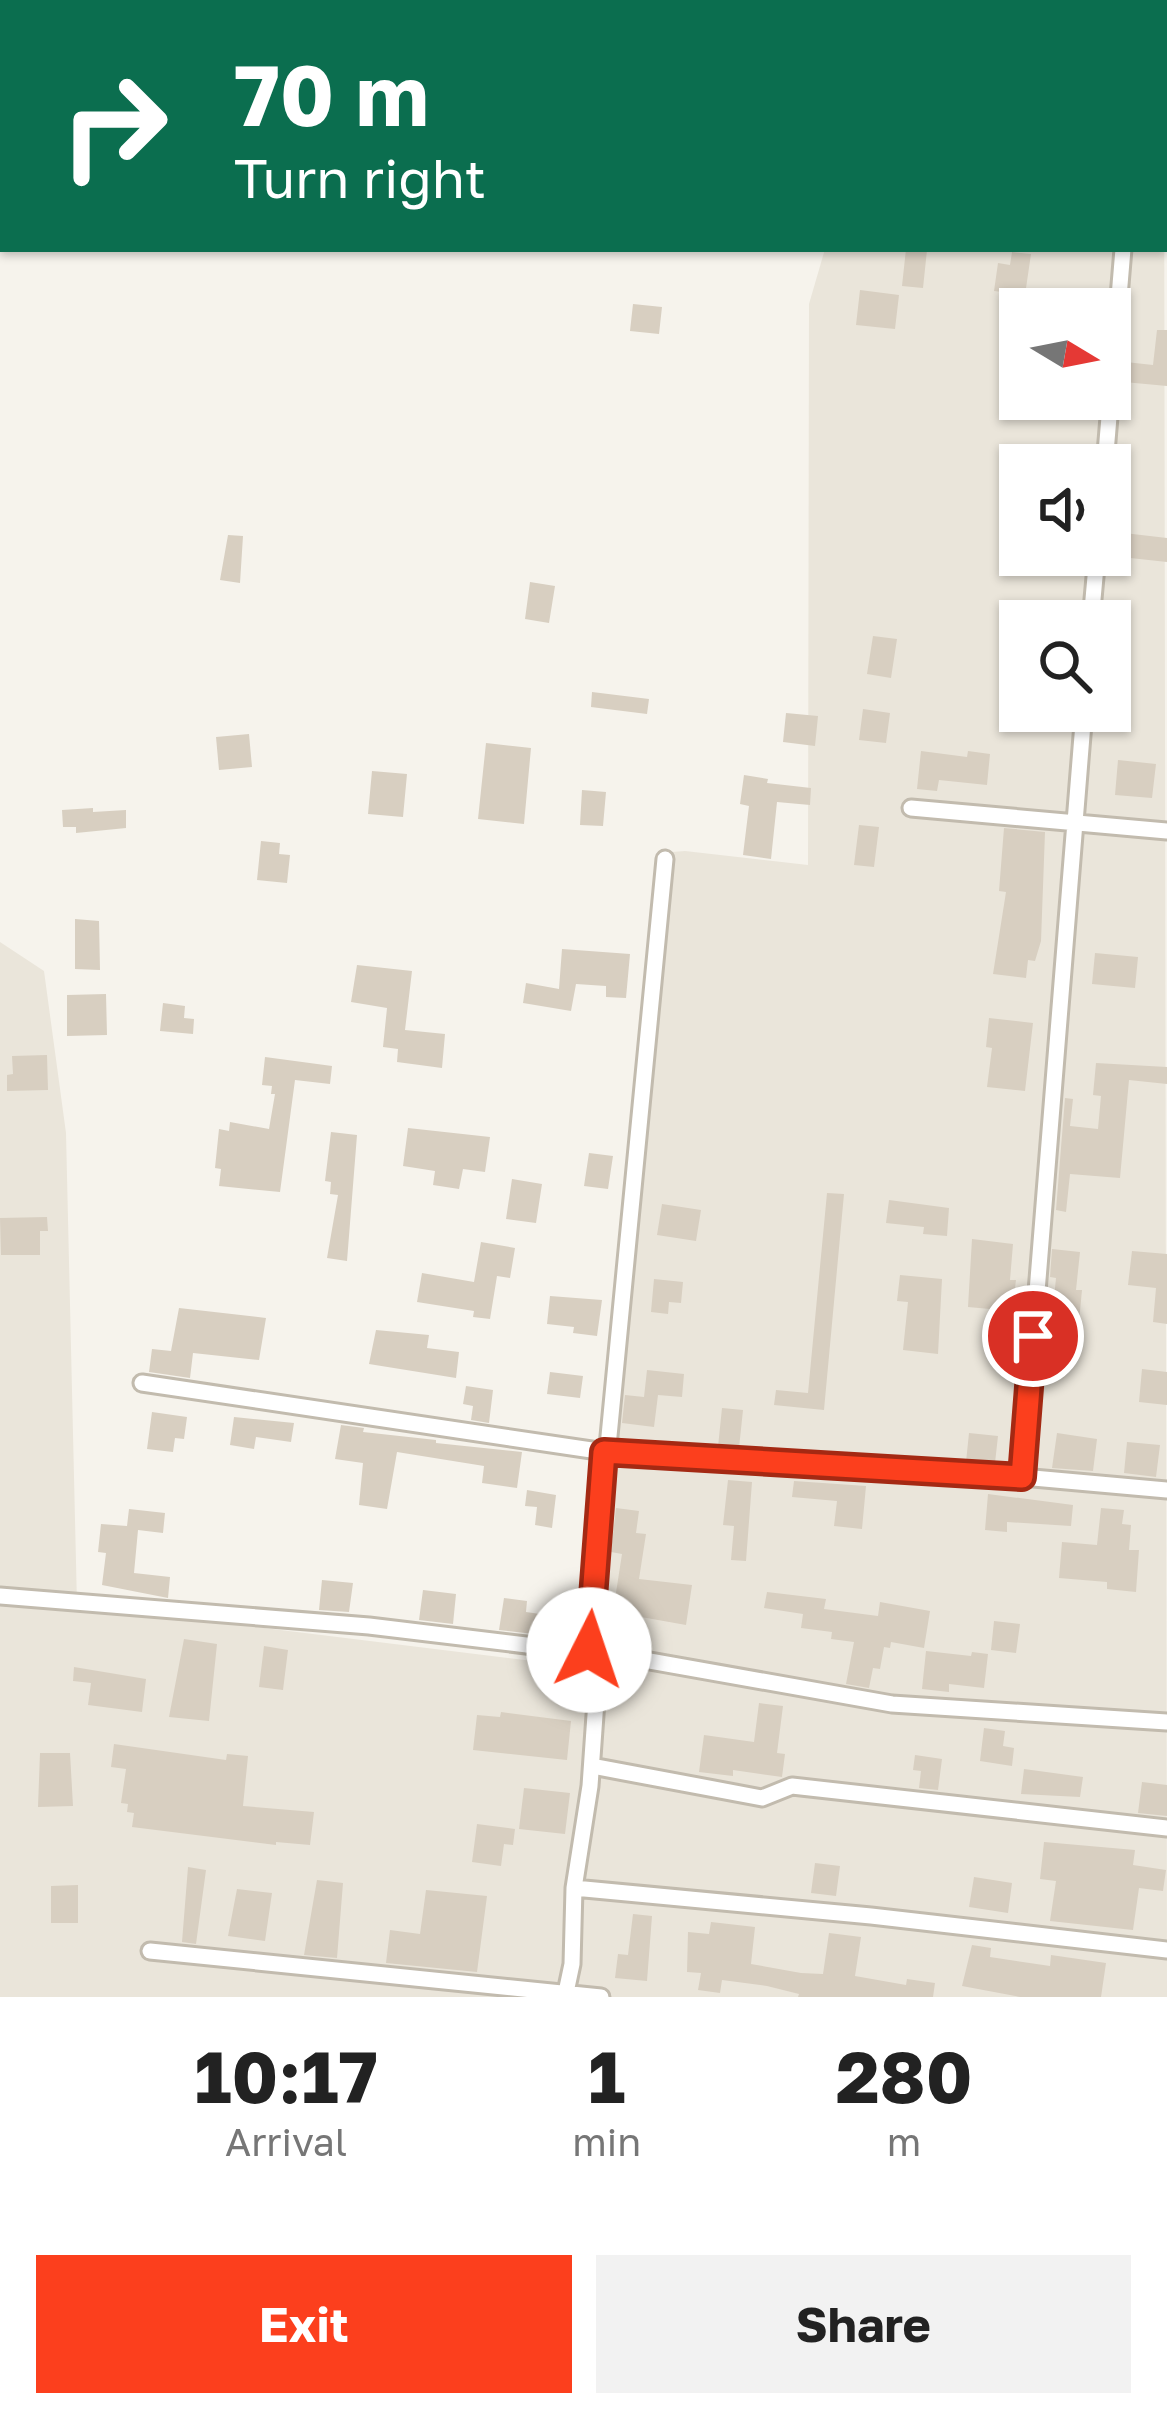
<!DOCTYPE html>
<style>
:root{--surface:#fff;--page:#f2f2f2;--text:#222;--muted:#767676;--accent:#fc3f1d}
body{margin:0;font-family:"Golos Text",sans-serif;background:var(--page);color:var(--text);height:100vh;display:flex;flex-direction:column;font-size:45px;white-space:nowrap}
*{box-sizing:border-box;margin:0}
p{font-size:39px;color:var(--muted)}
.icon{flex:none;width:66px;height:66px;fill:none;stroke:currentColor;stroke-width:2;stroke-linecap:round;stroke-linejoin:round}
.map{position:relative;height:1997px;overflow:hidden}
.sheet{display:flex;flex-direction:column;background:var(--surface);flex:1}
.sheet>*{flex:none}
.hud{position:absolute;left:0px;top:0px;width:1167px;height:252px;box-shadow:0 3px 9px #0004;background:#0b6e4f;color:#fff;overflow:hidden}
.needle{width:78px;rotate:100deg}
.fabs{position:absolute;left:999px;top:288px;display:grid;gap:24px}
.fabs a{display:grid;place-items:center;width:132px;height:132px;border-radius:0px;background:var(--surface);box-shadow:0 3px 9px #0004;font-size:60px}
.pin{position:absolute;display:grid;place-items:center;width:102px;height:102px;color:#fff;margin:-51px;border:6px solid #fff;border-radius:50%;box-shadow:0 3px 12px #0007}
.me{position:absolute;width:132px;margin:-66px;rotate:4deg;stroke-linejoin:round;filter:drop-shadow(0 0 9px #0008)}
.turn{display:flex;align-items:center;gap:42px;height:252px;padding:0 36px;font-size:54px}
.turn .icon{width:156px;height:156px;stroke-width:2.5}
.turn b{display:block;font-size:84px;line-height:102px}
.eta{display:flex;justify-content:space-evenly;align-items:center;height:204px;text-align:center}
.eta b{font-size:72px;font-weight:700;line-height:84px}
.primary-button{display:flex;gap:24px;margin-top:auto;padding:24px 36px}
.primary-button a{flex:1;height:138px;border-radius:0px;background:var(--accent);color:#fff;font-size:48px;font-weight:700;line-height:138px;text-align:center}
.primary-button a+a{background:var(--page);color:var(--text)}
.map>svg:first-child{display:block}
.residential{fill:#eae5da;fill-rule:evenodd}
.building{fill:#d8cfc1}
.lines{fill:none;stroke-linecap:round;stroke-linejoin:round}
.minor-casing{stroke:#c2bbae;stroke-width:21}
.minor{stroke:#fff;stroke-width:15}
.route-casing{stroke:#a42913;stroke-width:30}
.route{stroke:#fc3f1d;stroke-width:21}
</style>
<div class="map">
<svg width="1167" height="1997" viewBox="0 0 1167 1997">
<rect width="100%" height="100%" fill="#f6f3ec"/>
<path class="residential" d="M 1164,79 L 1167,1997 L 0,1997 L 0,942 L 44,971 L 66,1133 L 77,1605 L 549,1663 L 595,1638 L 659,853 L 685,851 L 808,865 L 809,304 L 825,249 L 1164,249 ZM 1020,309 L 1110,309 L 1110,399 L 1020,399 ZM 1020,465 L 1110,465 L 1110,555 L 1020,555 ZM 1020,621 L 1110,621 L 1110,711 L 1020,711 Z"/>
<path class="building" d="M 906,249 L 927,250 L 923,288 L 902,286 Z
M 1012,252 L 1031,254 L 1025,295 L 994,291 L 998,263 L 1010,265 Z
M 860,290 L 899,295 L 895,329 L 856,325 Z
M 633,304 L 662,307 L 659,334 L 630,331 Z
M 1157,330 L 1167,330 L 1167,386 L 1124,382 L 1126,362 L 1153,365 Z
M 1124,533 L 1167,538 L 1167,562 L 1121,557 Z
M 228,535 L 243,536 L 240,583 L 220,580 Z
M 530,582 L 555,586 L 549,623 L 525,619 Z
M 873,636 L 897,639 L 891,678 L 867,674 Z
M 592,692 L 649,699 L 647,714 L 591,707 Z
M 863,709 L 890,713 L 886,743 L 859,740 Z
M 786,713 L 818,716 L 815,746 L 783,742 Z
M 249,734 L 252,767 L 219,770 L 216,737 Z
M 486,743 L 531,748 L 524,824 L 478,819 Z
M 921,751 L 967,757 L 968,751 L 990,754 L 987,785 L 939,780 L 937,791 L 917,789 Z
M 1118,760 L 1156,764 L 1152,798 L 1115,795 Z
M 372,771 L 407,774 L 403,817 L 368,814 Z
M 744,775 L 768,779 L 767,783 L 811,788 L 810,805 L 777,802 L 771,859 L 743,855 L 749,806 L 740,804 Z
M 582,790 L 606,792 L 603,826 L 580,825 Z
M 93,808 L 93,812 L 126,810 L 126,828 L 76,833 L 76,827 L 63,827 L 62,810 Z
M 859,825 L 879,827 L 874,867 L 854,865 Z
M 1004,828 L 1045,832 L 1041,941 L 1035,961 L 1028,960 L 1026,978 L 993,974 L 1006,892 L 999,891 Z
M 261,841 L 280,843 L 279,854 L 290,855 L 287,883 L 257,880 Z
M 75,919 L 99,921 L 100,970 L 75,969 Z
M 562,949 L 630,954 L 626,998 L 606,997 L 606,986 L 576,984 L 571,1011 L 523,1003 L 526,983 L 559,989 Z
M 1095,953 L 1138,957 L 1135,988 L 1092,984 Z
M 357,965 L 412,971 L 405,1030 L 445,1034 L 442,1068 L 397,1062 L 398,1049 L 383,1047 L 387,1008 L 351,1002 Z
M 106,994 L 107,1035 L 67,1036 L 67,995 Z
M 163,1003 L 185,1006 L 184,1018 L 194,1019 L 193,1034 L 160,1031 Z
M 989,1018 L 1033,1023 L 1025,1091 L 987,1087 L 992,1048 L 986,1047 Z
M 47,1055 L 48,1090 L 7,1091 L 7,1075 L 13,1074 L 12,1056 Z
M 265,1057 L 332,1066 L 330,1084 L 295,1080 L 280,1192 L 219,1186 L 221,1169 L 215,1168 L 219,1129 L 229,1131 L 230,1122 L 269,1129 L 275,1094 L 271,1094 L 272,1086 L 262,1085 Z
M 1096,1063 L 1167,1067 L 1167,1084 L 1129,1080 L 1120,1178 L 1070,1174 L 1066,1212 L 1056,1210 L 1065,1098 L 1073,1099 L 1070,1126 L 1098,1129 L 1101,1096 L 1093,1095 Z
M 408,1128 L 490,1137 L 485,1172 L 463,1169 L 459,1189 L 433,1185 L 435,1171 L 403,1166 Z
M 331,1132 L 357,1135 L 347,1261 L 327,1258 L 338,1195 L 330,1194 L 331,1182 L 325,1181 Z
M 589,1153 L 613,1156 L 608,1189 L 584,1186 Z
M 512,1179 L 542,1184 L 536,1223 L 506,1219 Z
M 827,1193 L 844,1194 L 824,1410 L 774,1405 L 776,1390 L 808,1393 Z
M 889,1200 L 949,1208 L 947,1236 L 923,1234 L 924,1227 L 886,1223 Z
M 662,1204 L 701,1210 L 696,1241 L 657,1235 Z
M 47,1217 L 48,1231 L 40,1231 L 40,1255 L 1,1255 L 0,1218 Z
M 972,1239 L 1013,1244 L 1010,1280 L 1016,1280 L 1012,1311 L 968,1307 Z
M 481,1242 L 515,1248 L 510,1278 L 497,1276 L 490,1319 L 473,1317 L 474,1311 L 417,1302 L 422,1273 L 474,1282 Z
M 1052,1249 L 1080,1252 L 1076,1290 L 1082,1290 L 1079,1321 L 1052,1319 L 1056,1278 L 1050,1277 Z
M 1132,1251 L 1167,1254 L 1167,1324 L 1153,1322 L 1156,1288 L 1128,1285 Z
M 900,1275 L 942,1279 L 938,1354 L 903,1350 L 908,1302 L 897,1301 Z
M 654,1279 L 683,1282 L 681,1303 L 669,1302 L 668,1314 L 651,1312 Z
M 550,1296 L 602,1300 L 597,1336 L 573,1333 L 574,1327 L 547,1324 Z
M 179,1308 L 266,1318 L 259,1360 L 193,1353 L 190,1378 L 149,1372 L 152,1349 L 171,1351 Z
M 376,1330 L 429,1335 L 427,1348 L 459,1352 L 456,1378 L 369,1364 Z
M 1142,1369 L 1167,1372 L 1167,1405 L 1139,1402 Z
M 647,1370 L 684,1374 L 682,1397 L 658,1395 L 654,1427 L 622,1423 L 625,1395 L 644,1397 Z
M 550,1372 L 583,1376 L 580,1398 L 547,1394 Z
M 466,1386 L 493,1390 L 489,1423 L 471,1420 L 473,1406 L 463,1404 Z
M 722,1408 L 743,1410 L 739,1448 L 718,1447 Z
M 152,1412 L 187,1417 L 184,1439 L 175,1438 L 173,1452 L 147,1449 Z
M 234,1417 L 294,1423 L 291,1442 L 256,1437 L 254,1449 L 230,1445 Z
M 341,1425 L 364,1428 L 363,1432 L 436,1440 L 436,1443 L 522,1452 L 517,1488 L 482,1483 L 484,1466 L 397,1452 L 387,1509 L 359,1505 L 363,1463 L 335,1459 Z
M 969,1433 L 998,1436 L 995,1463 L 966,1462 Z
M 1057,1433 L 1097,1439 L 1093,1471 L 1052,1468 Z
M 1127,1442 L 1160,1445 L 1156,1477 L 1124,1473 Z
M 728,1480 L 752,1482 L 746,1561 L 731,1560 L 734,1526 L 723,1525 Z
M 794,1481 L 866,1486 L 862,1529 L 834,1526 L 837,1501 L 792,1497 Z
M 527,1490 L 556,1495 L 552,1528 L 535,1525 L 537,1507 L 525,1506 Z
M 988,1494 L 1073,1505 L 1071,1526 L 1007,1522 L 1007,1532 L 985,1530 Z
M 616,1508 L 639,1511 L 636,1533 L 646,1534 L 639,1579 L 692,1585 L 686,1625 L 613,1612 L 622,1554 L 611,1552 Z
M 1101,1508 L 1124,1510 L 1122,1524 L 1131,1525 L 1129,1550 L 1139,1550 L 1136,1592 L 1107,1589 L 1107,1582 L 1059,1578 L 1062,1542 L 1097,1545 Z
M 129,1509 L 165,1513 L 163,1533 L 138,1530 L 134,1573 L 170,1577 L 168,1598 L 102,1585 L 106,1553 L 98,1552 L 101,1524 L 127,1526 Z
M 322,1580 L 353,1583 L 349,1612 L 319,1610 Z
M 423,1590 L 456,1594 L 453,1624 L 419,1620 Z
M 767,1592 L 826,1599 L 824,1609 L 878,1616 L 880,1602 L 930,1611 L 924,1648 L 891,1642 L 890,1648 L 884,1647 L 880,1669 L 873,1668 L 869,1688 L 846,1684 L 854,1642 L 831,1639 L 832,1632 L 801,1628 L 803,1614 L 764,1608 Z
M 504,1598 L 527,1601 L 526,1612 L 554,1616 L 551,1636 L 499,1630 Z
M 994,1621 L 1020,1624 L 1016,1653 L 991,1650 Z
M 184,1639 L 217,1644 L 209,1721 L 169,1717 Z
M 264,1646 L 288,1650 L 283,1690 L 259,1687 Z
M 926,1651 L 971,1656 L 972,1652 L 988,1654 L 984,1688 L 949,1684 L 949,1692 L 922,1689 Z
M 74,1667 L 146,1679 L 142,1712 L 88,1705 L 91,1683 L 73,1681 Z
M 759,1703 L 783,1706 L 777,1753 L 785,1754 L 782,1777 L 733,1770 L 733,1776 L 699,1772 L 704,1735 L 754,1742 Z
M 501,1712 L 571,1721 L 567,1760 L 473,1750 L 477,1715 L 500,1717 Z
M 984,1728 L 1005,1731 L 1003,1746 L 1014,1748 L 1012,1766 L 980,1761 Z
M 114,1744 L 226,1760 L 227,1754 L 248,1756 L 243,1806 L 314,1812 L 310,1845 L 276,1842 L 276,1845 L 132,1827 L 134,1813 L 127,1812 L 128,1804 L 121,1803 L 126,1769 L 111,1767 Z
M 40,1753 L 70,1753 L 73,1806 L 38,1807 Z
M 915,1755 L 942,1759 L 938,1790 L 919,1788 L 921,1771 L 913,1770 Z
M 1024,1769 L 1083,1777 L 1080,1797 L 1021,1794 Z
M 1142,1782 L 1167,1785 L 1167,1816 L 1138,1813 Z
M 524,1788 L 570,1793 L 565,1834 L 519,1829 Z
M 477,1824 L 515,1829 L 513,1845 L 504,1844 L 501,1866 L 472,1862 Z
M 1044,1842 L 1135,1850 L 1133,1865 L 1166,1870 L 1163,1891 L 1139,1888 L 1133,1930 L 1050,1921 L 1056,1881 L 1040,1879 Z
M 815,1863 L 840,1866 L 836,1896 L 811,1893 Z
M 188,1867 L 206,1870 L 196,1944 L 182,1942 Z
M 974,1877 L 1012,1883 L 1008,1913 L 969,1907 Z
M 317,1880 L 343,1883 L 337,1958 L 304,1955 Z
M 78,1885 L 78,1923 L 51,1923 L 51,1886 Z
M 237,1889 L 272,1893 L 265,1941 L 228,1936 Z
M 426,1890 L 487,1896 L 477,1972 L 386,1963 L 390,1930 L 420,1934 Z
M 633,1914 L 652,1916 L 647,1981 L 615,1978 L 618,1954 L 628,1955 Z
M 711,1922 L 755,1927 L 751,1964 L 801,1973 L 823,1974 L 829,1933 L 861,1937 L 855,1976 L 906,1985 L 907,1979 L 935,1983 L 933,1997 L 798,1997 L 799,1994 L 767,1986 L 722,1980 L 720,1993 L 698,1990 L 701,1973 L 687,1972 L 688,1932 L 709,1934 Z
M 972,1945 L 991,1948 L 990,1957 L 1050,1966 L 1051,1955 L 1106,1963 L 1101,1997 L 1020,1997 L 962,1986 Z"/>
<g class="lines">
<g class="minor-casing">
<path id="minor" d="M 1147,3 L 1148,0
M 1164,185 L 1167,185
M 1105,465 L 1123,249
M 1091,621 L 1097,555
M 911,808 L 1167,831
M 142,1383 L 605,1452 L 1022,1477 L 1167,1490
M 1022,1477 L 1084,711
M 0,1596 L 369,1626 L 551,1648 L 586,1673 L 596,1701 L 590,1786 L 574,1888 L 871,1916 L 1167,1950
M 588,1650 L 892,1704 L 1167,1722
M 586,1673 L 665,859
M 592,1766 L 762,1798 L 792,1786 L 1167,1828
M 150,1951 L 601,1997
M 565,1997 L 572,1964 L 574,1888"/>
</g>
<use href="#minor" class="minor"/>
</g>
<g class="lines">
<g class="route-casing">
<path id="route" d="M 589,1650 L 604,1452 L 1022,1477 L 1033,1336"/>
</g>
<use href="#route" class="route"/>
</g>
</svg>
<div class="fabs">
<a><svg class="needle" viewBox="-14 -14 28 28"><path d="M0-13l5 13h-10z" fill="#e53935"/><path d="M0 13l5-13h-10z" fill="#767676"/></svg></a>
<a><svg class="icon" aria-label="sound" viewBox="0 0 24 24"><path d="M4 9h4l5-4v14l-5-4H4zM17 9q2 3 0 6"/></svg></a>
<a><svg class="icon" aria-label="search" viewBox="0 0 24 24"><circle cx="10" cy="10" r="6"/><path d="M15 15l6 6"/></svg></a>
</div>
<div class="pin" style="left:1033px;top:1336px;background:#d93025"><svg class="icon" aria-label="arrive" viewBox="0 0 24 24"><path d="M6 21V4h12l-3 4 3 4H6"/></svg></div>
<svg class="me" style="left:589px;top:1650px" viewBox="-20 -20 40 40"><circle r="19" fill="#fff"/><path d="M0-13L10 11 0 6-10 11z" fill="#fc3f1d"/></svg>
<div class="hud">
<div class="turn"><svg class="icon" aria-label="right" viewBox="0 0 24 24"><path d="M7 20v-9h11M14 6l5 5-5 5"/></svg><div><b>70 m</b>Turn right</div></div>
</div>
</div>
<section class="sheet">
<div class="eta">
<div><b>10:17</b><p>Arrival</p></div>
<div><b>1</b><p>min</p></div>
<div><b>280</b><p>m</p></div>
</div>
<div class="primary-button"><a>Exit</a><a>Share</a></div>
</section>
